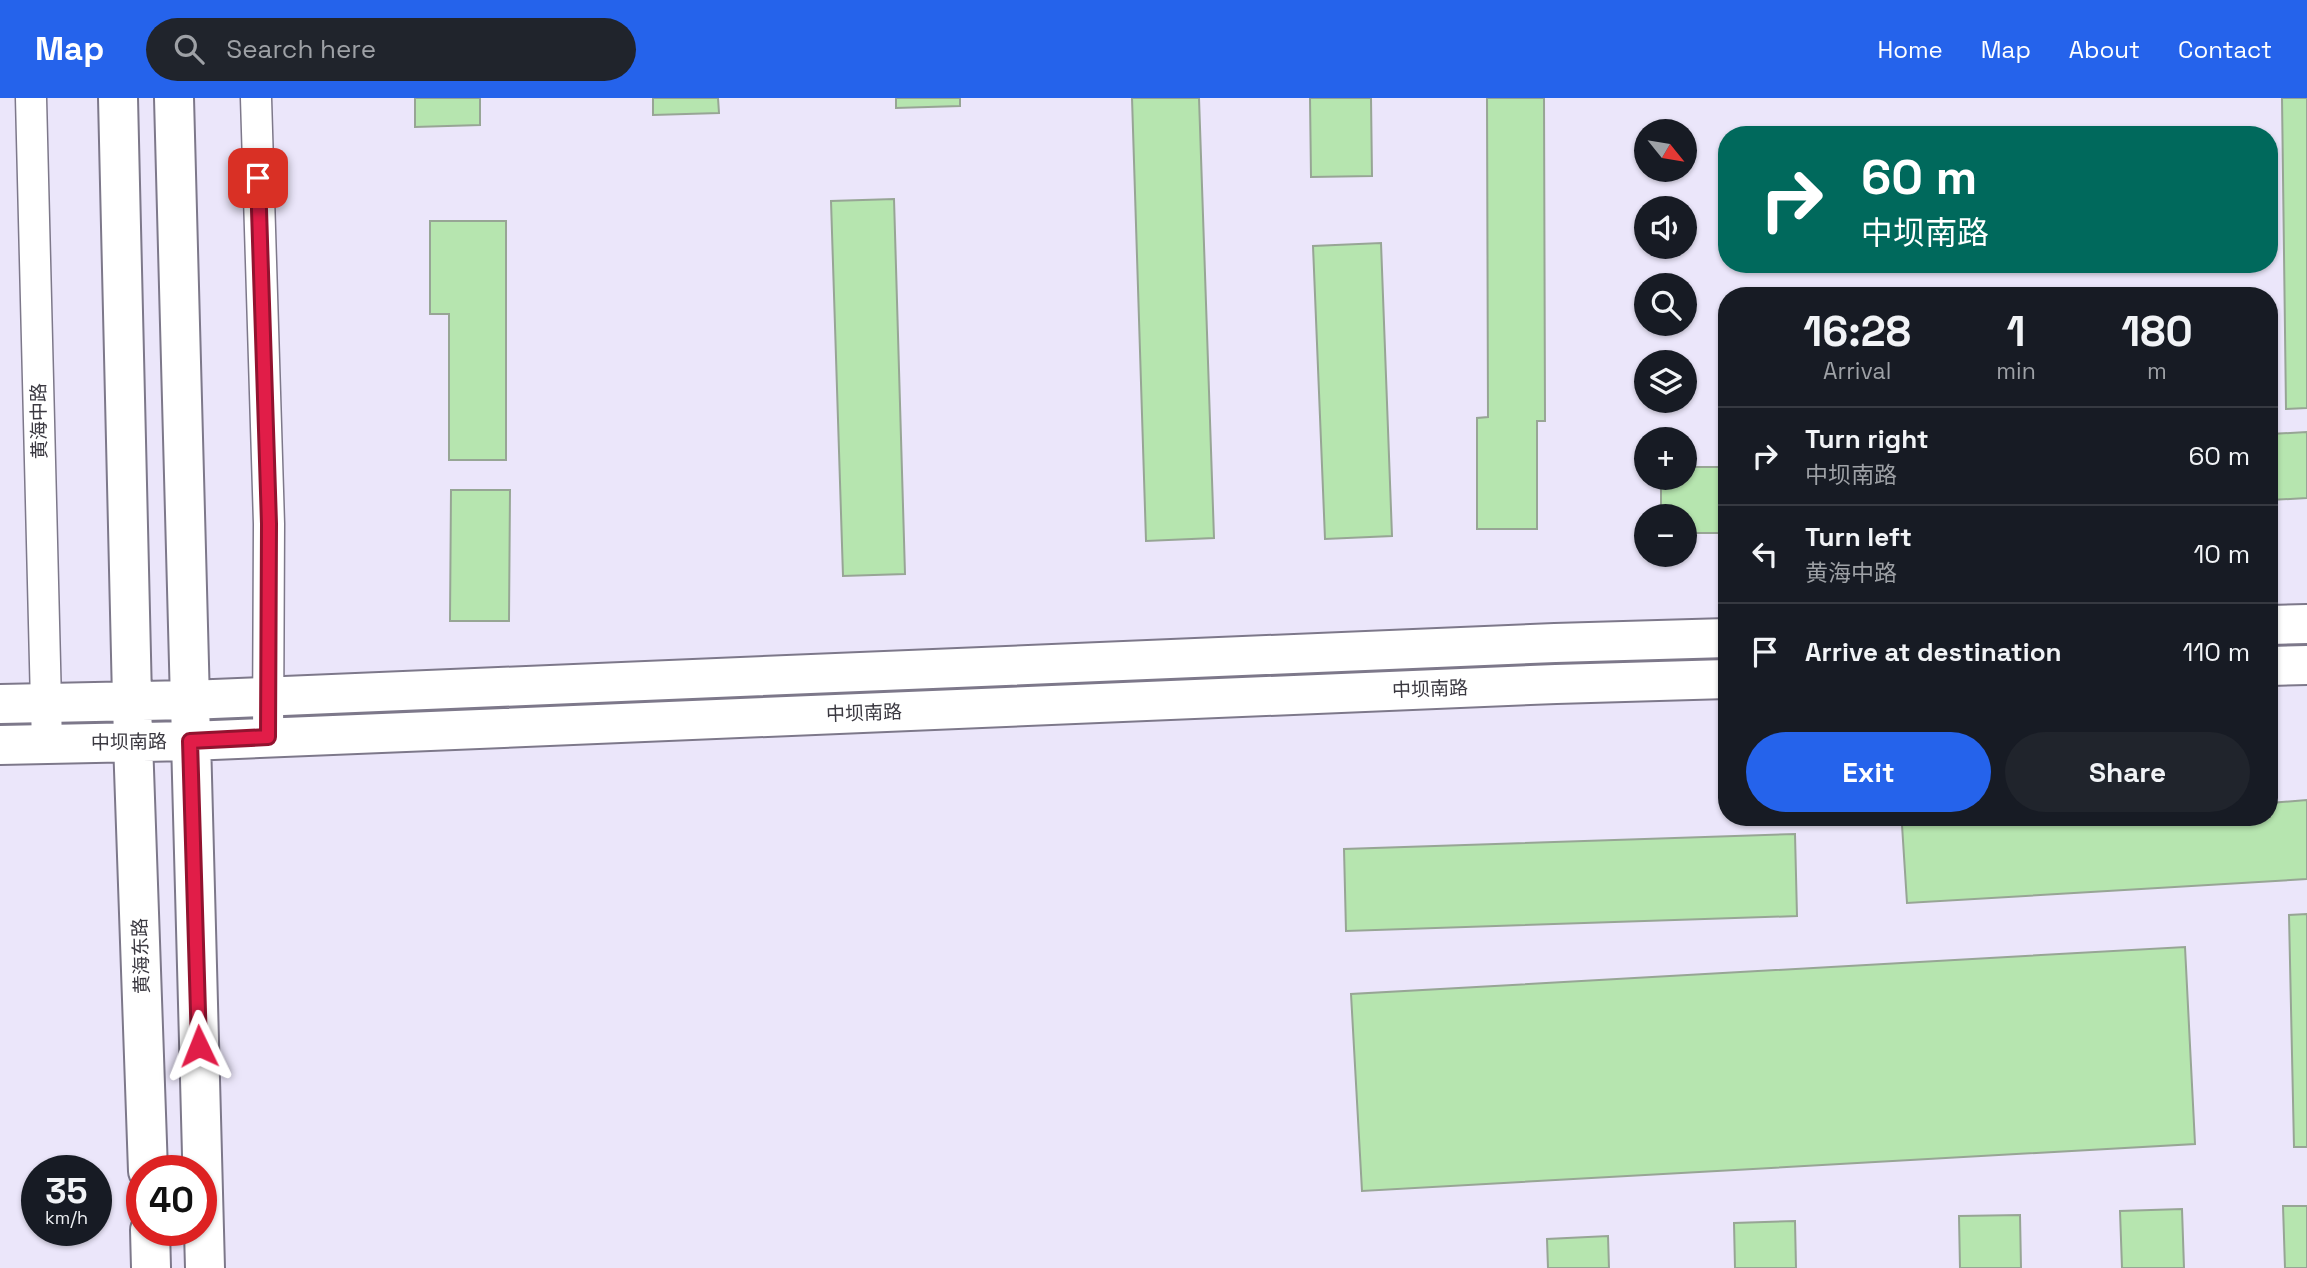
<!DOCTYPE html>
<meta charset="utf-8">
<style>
:root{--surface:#171b24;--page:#20242c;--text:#f1f3f6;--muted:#9ea1a6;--line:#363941;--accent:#2563eb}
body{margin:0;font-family:"Space Grotesk","Noto Sans SC",sans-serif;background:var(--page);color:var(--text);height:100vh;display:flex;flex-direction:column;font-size:26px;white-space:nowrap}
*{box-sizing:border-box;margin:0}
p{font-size:23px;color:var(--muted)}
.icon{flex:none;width:38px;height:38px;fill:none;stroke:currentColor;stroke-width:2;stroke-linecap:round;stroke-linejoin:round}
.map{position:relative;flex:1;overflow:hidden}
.panel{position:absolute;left:1718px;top:189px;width:560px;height:539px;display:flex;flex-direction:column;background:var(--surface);border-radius:28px;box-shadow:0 2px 5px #0004}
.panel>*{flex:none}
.hud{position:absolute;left:1718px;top:28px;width:560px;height:147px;border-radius:28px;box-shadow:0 2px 5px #0004;background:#00695c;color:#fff;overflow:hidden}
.needle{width:46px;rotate:120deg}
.controls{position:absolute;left:1634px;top:21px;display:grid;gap:14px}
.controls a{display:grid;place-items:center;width:63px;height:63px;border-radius:50%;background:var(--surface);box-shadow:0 2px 5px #0004;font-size:35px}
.speed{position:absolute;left:21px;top:1057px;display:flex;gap:14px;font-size:35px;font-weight:700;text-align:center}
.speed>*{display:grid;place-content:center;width:91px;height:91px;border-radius:50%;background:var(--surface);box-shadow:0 2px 5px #0004;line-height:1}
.speed small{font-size:18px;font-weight:400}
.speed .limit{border:10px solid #d22;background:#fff;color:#111}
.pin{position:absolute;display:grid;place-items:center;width:60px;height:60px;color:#fff;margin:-30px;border-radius:14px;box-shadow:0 4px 10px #0006}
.me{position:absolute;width:77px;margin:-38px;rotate:358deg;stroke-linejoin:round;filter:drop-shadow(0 0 5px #0008)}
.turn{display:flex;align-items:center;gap:24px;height:147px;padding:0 28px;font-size:32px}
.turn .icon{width:91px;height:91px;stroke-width:2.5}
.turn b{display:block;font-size:49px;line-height:60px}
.eta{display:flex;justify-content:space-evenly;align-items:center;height:119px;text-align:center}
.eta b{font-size:42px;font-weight:700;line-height:49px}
.primary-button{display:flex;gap:14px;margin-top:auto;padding:14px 28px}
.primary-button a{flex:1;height:80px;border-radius:42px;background:var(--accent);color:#fff;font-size:28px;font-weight:700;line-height:80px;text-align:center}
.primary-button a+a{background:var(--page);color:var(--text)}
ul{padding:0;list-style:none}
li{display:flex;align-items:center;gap:21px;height:98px;padding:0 28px;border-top:2px solid var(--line)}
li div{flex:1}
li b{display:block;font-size:26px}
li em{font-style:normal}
header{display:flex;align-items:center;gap:42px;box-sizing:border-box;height:98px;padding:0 35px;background:var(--accent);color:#fff}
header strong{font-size:33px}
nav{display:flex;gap:38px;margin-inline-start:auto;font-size:24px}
.search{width:490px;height:63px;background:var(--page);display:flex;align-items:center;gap:18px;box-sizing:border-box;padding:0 24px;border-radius:38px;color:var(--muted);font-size:26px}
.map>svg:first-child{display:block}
.building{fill:#b6e5af;stroke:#97a595;stroke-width:2}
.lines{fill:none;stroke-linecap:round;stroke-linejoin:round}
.street-casing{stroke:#7d788a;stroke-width:33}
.secondary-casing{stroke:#7d788a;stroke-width:42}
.street{stroke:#fff;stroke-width:30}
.secondary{stroke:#fff;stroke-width:38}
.route-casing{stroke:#92132f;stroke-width:18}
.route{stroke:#e11d48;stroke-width:12}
.labels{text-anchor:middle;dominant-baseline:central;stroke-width:7;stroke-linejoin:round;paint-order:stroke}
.street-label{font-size:19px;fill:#3a3840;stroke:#fff}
</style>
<header>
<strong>Map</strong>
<div class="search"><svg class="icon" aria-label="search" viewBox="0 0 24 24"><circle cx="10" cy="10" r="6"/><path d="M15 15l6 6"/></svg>Search here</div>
<nav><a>Home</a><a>Map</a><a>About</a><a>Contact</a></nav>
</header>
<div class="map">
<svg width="2307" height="1170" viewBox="0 0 2307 1170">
<rect width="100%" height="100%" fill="#ebe6fa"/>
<path class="building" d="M 415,0 L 480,0 L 480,27 L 415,29 Z
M 653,0 L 718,0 L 719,15 L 653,17 Z
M 896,0 L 960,0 L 960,8 L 896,10 Z
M 1132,0 L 1199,0 L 1214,440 L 1146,443 Z
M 1310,0 L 1371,0 L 1372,78 L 1311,79 Z
M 1487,0 L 1544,0 L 1545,323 L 1537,323 L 1537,431 L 1477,431 L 1477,320 L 1488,319 Z
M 2282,0 L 2307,0 L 2307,310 L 2286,311 Z
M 894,101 L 905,476 L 843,478 L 831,103 Z
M 430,123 L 506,123 L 506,362 L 449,362 L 449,216 L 430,216 Z
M 1381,145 L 1392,438 L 1325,441 L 1313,148 Z
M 2307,334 L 2307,400 L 2270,402 L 2270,336 Z
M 1685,369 L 1727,369 L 1727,435 L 1685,435 L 1685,418 L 1661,418 L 1661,380 L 1685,380 Z
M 451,392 L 510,392 L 509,523 L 450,523 Z
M 2307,702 L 2307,781 L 1907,805 L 1902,727 L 2035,719 L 2270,719 L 2270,705 Z
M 1795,736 L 1797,818 L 1346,833 L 1344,751 Z
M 2307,816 L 2307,1049 L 2294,1049 L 2289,817 Z
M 2185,849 L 2195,1046 L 1362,1093 L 1351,896 Z
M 2283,1108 L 2307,1108 L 2307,1170 L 2285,1170 Z
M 2182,1111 L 2184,1170 L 2122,1170 L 2120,1113 Z
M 2020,1117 L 2021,1170 L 1960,1170 L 1959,1118 Z
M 1795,1123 L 1796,1170 L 1735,1170 L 1734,1125 Z
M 1608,1138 L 1609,1170 L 1548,1170 L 1547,1141 Z"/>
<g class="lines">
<g class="street-casing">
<path id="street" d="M 31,0 L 47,646
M 256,0 L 269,426 L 268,639"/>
</g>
<g class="secondary-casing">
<path id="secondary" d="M 118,0 L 133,643 L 148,1073
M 174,0 L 205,1170
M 2270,527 L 2307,526
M 2270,568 L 2307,567
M 0,606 L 189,602 L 1555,545 L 1727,540
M 0,647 L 190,643 L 1556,586 L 1727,581
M 150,1132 L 151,1170"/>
</g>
<use href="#street" class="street"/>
<use href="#secondary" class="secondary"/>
</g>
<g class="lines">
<g class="route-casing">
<path id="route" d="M 199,948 L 190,643 L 268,639 L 269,426 L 258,80"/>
</g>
<use href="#route" class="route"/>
</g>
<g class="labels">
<g class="street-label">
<text transform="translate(39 323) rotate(-91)">黄海中路</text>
<text transform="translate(1430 591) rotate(-2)">中坝南路</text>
<text transform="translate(864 615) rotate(-2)">中坝南路</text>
<text transform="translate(129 644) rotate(-1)">中坝南路</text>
<text transform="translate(141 858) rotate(-92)">黄海东路</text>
</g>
</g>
</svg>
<div class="controls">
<a><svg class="needle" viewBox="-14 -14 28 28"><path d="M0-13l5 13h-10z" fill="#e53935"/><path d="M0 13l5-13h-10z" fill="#9ea1a6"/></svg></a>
<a><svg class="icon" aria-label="sound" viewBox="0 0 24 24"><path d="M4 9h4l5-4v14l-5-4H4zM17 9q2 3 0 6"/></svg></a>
<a><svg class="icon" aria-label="search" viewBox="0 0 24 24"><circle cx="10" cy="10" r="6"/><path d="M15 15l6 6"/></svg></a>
<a><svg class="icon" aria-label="layers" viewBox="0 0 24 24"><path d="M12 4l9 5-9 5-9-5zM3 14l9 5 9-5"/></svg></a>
<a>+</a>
<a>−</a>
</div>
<div class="speed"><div>35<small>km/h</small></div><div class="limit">40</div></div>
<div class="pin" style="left:258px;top:80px;background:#d93025"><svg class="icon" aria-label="arrive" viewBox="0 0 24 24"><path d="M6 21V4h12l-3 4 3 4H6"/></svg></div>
<svg class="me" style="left:199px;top:948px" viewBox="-20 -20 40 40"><path d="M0-17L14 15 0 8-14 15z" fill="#e11d48" stroke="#fff" stroke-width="4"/></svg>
<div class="hud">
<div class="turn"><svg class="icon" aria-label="right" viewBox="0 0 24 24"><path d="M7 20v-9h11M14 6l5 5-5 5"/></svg><div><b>60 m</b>中坝南路</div></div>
</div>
<section class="panel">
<div class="eta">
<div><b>16:28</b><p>Arrival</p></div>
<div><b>1</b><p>min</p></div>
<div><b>180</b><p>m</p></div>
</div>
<ul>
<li><svg class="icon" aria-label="right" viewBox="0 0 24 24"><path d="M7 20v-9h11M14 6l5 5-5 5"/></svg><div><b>Turn right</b><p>中坝南路</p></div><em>60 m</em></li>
<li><svg class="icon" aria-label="left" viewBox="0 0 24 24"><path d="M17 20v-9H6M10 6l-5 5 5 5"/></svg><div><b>Turn left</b><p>黄海中路</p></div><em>10 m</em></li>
<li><svg class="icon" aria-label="arrive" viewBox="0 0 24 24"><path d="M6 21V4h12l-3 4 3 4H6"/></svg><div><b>Arrive at destination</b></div><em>110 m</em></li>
</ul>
<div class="primary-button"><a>Exit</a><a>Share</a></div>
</section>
</div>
